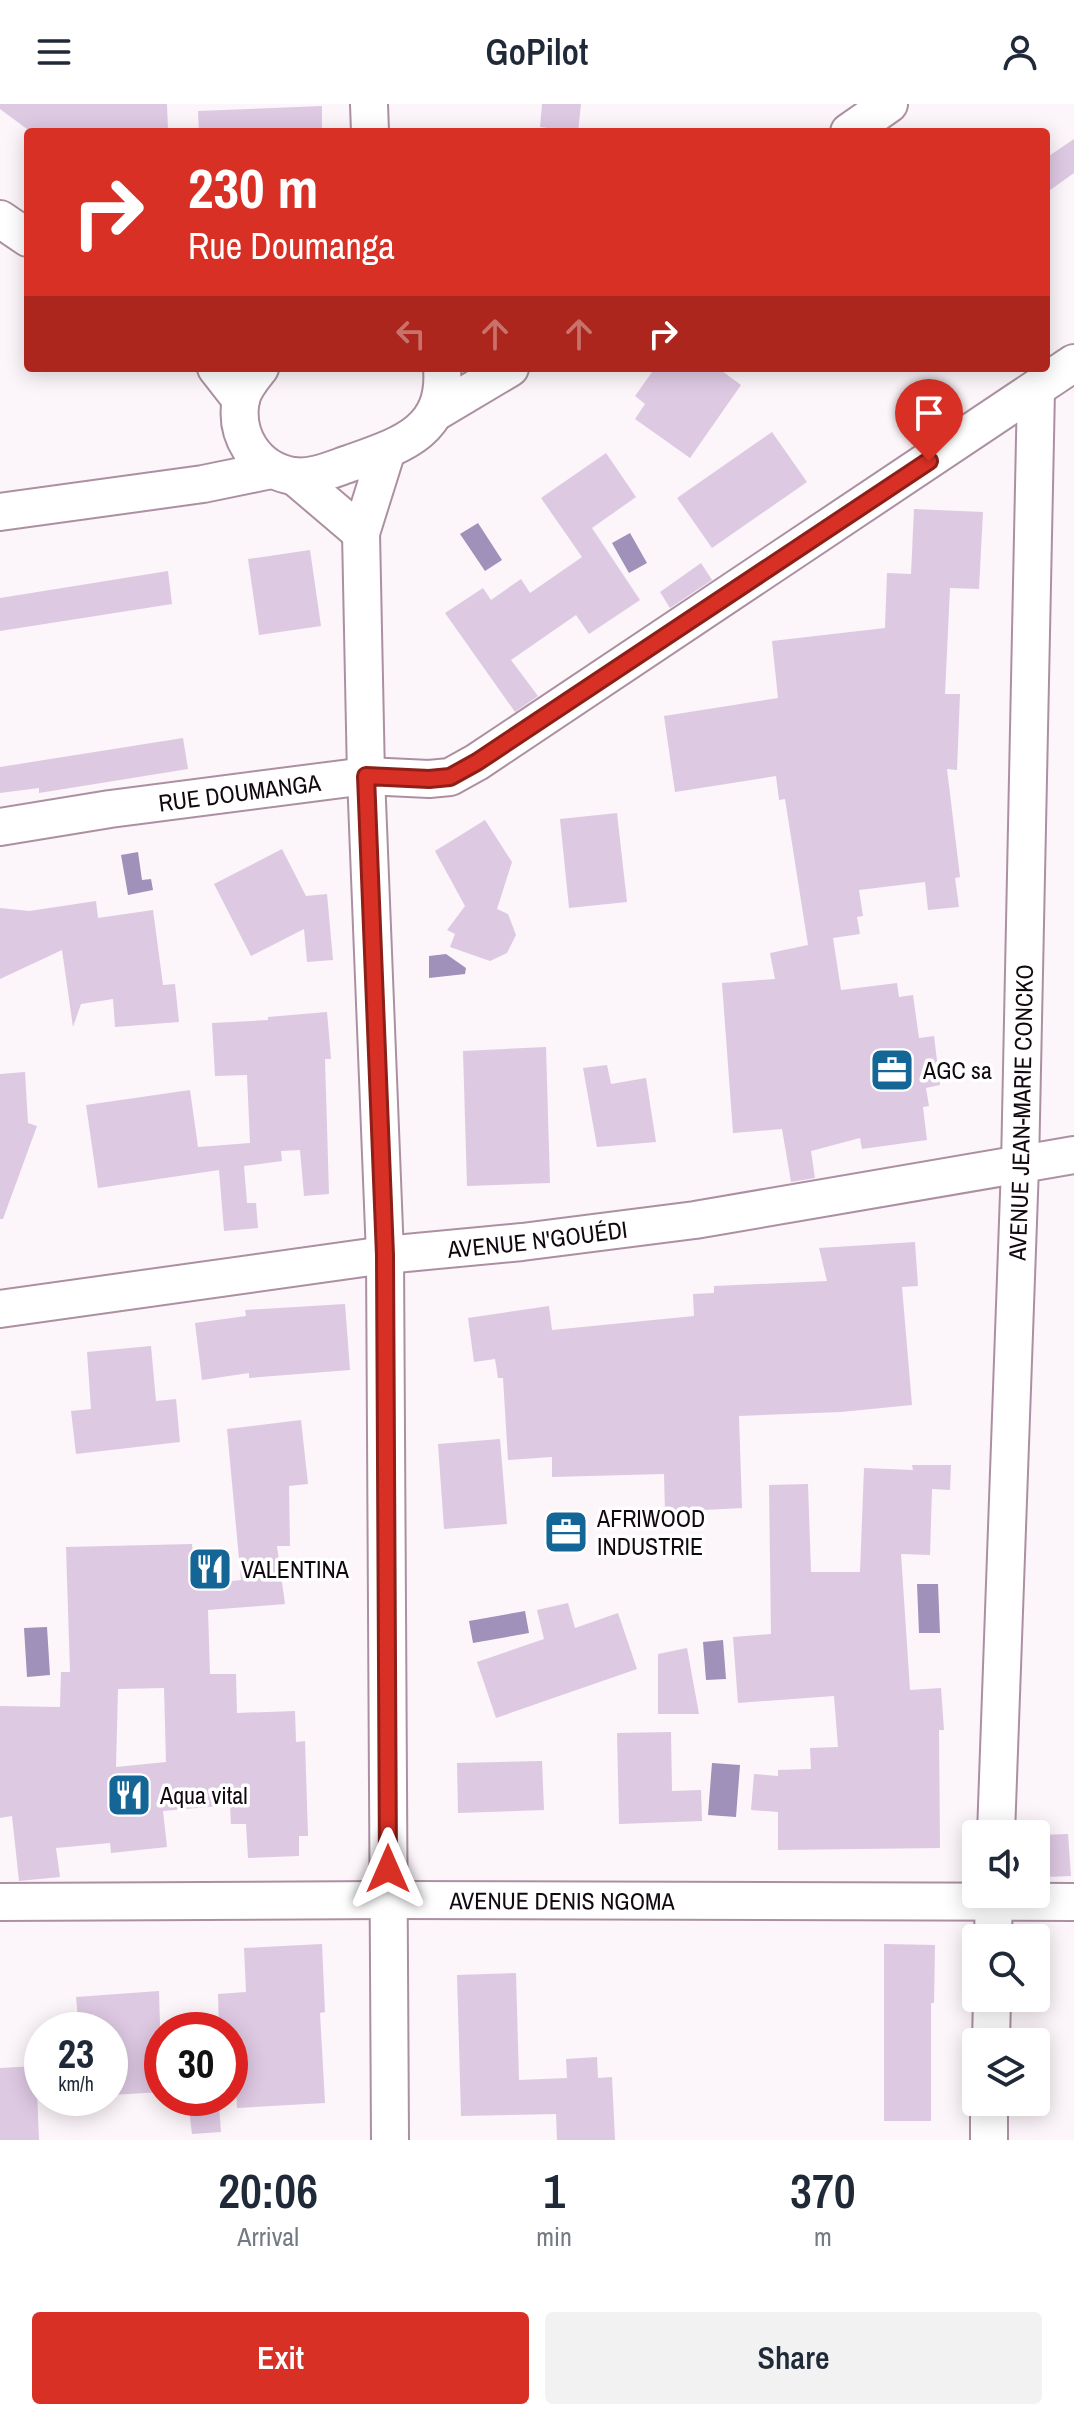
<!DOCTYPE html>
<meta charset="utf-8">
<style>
:root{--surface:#fff;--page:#f2f2f3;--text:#1f2937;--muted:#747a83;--accent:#d93025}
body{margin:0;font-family:"Archivo Narrow",sans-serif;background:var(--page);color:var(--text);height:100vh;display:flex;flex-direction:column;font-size:30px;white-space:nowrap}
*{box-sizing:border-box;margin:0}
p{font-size:26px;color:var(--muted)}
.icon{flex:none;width:44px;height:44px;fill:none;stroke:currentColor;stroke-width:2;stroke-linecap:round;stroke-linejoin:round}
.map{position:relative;height:2036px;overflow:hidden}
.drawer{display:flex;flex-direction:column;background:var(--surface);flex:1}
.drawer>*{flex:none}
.guide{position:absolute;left:24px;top:24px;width:1026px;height:244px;border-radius:8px;box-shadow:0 4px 20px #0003;background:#d93025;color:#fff;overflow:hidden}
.tools{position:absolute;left:962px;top:1716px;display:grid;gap:16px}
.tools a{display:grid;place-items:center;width:88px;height:88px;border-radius:8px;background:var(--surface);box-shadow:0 4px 20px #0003;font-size:40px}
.speed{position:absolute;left:24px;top:1908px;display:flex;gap:16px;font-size:40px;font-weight:700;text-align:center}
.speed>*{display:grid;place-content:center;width:104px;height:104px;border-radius:50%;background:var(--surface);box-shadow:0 4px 20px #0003;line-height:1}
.speed small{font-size:20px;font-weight:400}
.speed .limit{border:12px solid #d22;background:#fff;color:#111}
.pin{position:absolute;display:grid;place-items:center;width:68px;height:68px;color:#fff;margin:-82px -34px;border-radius:50% 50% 50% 0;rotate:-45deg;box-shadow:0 0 8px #0007}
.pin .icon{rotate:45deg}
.me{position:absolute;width:88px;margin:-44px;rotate:0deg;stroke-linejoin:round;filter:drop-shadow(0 0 6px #0008)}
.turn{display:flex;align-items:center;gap:28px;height:168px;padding:0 32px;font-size:36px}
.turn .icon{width:104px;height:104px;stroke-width:2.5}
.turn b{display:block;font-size:56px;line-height:68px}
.lanes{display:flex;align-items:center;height:76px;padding:0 32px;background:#0003;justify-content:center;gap:40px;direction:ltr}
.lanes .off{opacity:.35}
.eta{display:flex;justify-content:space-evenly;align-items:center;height:136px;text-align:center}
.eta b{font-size:48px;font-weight:600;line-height:56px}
.primary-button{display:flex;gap:16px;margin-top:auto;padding:16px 32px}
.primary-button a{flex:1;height:92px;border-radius:8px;background:var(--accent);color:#fff;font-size:32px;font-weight:600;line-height:92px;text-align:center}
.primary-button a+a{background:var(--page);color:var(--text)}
header{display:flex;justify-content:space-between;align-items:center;height:104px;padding:0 32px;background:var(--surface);font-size:36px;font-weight:600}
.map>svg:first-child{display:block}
.water{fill:#9f91ba}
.building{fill:#dec9e3;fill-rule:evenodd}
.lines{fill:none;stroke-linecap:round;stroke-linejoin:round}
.minor-casing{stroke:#ac90a2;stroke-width:40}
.minor{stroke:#fff;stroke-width:36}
.route-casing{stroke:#8d1f18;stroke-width:20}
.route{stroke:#d93025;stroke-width:14}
.labels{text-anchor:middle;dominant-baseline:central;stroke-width:7;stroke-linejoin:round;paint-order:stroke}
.street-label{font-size:24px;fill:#12080f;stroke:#fff}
.poi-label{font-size:24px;fill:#12080f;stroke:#fff;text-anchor:start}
</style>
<header><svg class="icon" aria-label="menu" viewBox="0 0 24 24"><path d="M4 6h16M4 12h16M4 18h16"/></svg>GoPilot<svg class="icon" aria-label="person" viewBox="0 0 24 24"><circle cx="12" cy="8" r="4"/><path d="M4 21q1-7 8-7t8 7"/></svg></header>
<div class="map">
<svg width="1074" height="2036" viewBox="0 0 1074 2036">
<rect width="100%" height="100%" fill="#fcf5f9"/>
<path class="water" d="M 478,419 L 502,456 L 485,467 L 460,430 Z
M 630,429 L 647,459 L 629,469 L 612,439 Z
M 138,748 L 142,776 L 151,775 L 153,786 L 128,791 L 121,751 Z
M 446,850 L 466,864 L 465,870 L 429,874 L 429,852 Z
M 917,1480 L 938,1480 L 940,1529 L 919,1529 Z
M 525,1507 L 529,1529 L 473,1539 L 469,1517 Z
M 47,1523 L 50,1571 L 27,1573 L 24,1524 Z
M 723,1536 L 726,1575 L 706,1576 L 703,1538 Z
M 712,1659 L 740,1661 L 736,1713 L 708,1711 Z"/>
<path class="building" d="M 0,0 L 167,0 L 168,28 L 31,28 L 0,5 Z
M 542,0 L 581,0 L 578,28 L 540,23 Z
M 322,2 L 322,28 L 199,28 L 198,7 Z
M 1074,35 L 1074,69 L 1046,89 L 1046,54 Z
M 655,264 L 718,264 L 741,281 L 690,354 L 635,315 L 645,300 L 635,292 Z
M 772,328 L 807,378 L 712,444 L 677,394 Z
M 606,349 L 636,393 L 592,424 L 640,496 L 589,530 L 576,511 L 511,556 L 538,592 L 515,608 L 445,509 L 483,484 L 491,496 L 521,475 L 530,489 L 582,453 L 541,394 Z
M 914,405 L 983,408 L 979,485 L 950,484 L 945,590 L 960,590 L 957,666 L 947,665 L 960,773 L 955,774 L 959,803 L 928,806 L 925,778 L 859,786 L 863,812 L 857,813 L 860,830 L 833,834 L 841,886 L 897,879 L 899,893 L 913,891 L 919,934 L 934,932 L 940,981 L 926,984 L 929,1002 L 923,1003 L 927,1036 L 862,1045 L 860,1034 L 811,1047 L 815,1074 L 791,1078 L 782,1025 L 733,1029 L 722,879 L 775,875 L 770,849 L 808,841 L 785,695 L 779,696 L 776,672 L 675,688 L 664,612 L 778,594 L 772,537 L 885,524 L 887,469 L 911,470 Z
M 310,446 L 321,522 L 259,531 L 248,455 Z
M 701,459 L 712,476 L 670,504 L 660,488 Z
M 168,467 L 172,500 L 0,527 L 0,494 Z
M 183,634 L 188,665 L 39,689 L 39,684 L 0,689 L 0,663 Z
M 617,709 L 627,798 L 569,804 L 560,715 Z
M 485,716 L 512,758 L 497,805 L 508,810 L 516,831 L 507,849 L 490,857 L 450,843 L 455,830 L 447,826 L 465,802 L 435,747 Z
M 282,745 L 306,792 L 327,790 L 333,856 L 307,858 L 304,825 L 251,852 L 214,780 Z
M 96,797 L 98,814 L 153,806 L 163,881 L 175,880 L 179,918 L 115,923 L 113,895 L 81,900 L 73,923 L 62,846 L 0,875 L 0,804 L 29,807 Z
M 327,908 L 331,955 L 325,955 L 329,1090 L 304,1092 L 300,1046 L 281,1047 L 282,1057 L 244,1062 L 247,1099 L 256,1099 L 258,1124 L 224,1127 L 219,1066 L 98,1084 L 86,1001 L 190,986 L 198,1043 L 250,1039 L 247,971 L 215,972 L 212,919 L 268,916 L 268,913 Z
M 546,943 L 550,1079 L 467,1082 L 463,947 Z
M 607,961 L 611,980 L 646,974 L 656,1038 L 597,1043 L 583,964 Z
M 25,968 L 28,1019 L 37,1022 L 3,1115 L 0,1115 L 0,970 Z
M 915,1138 L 918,1182 L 902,1183 L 912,1301 L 841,1308 L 739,1312 L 742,1404 L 665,1408 L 664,1370 L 552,1373 L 552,1353 L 508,1356 L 503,1274 L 498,1274 L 495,1255 L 474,1258 L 468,1214 L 549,1202 L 552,1226 L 694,1212 L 693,1190 L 714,1189 L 714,1182 L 827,1177 L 819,1144 Z
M 345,1200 L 350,1266 L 249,1274 L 249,1269 L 202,1276 L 195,1219 L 246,1212 L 245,1206 Z
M 151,1242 L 156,1297 L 176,1295 L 180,1338 L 76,1350 L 71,1307 L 91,1305 L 87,1248 Z
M 301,1316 L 308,1380 L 289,1382 L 290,1442 L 277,1442 L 285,1500 L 208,1506 L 210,1570 L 236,1570 L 237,1609 L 295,1607 L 296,1638 L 305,1637 L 308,1732 L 299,1732 L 299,1752 L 248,1754 L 246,1720 L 231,1720 L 230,1701 L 163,1707 L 167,1743 L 111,1749 L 110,1739 L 56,1744 L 60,1773 L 19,1777 L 12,1712 L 0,1714 L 0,1602 L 60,1603 L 61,1568 L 70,1568 L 66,1443 L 192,1440 L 196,1481 L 241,1476 L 227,1325 ZM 164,1584 L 166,1658 L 116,1663 L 118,1585 Z
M 500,1335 L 507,1420 L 444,1425 L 438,1340 Z
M 912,1361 L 951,1361 L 950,1386 L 932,1385 L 930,1451 L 901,1450 L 910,1586 L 941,1584 L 944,1626 L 939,1626 L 940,1744 L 778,1746 L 778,1708 L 751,1706 L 754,1670 L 778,1672 L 778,1666 L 811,1665 L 810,1644 L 838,1643 L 834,1592 L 738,1599 L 733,1533 L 771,1530 L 769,1381 L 808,1380 L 811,1468 L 860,1468 L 864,1364 L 913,1366 Z
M 568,1499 L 575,1524 L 618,1509 L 637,1565 L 496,1614 L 477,1558 L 544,1535 L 537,1506 Z
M 687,1544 L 699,1610 L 658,1610 L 658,1550 Z
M 671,1628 L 672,1687 L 701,1686 L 702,1717 L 619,1720 L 617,1629 Z
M 542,1657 L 544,1706 L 458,1709 L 457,1659 Z
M 1068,1730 L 1071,1772 L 1046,1773 L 1043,1731 Z
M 322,1840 L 325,1908 L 320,1909 L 325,1999 L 237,2004 L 233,1925 L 219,1926 L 218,1890 L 246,1888 L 244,1844 Z
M 884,1840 L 935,1841 L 934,1899 L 931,1899 L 931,2017 L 884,2017 Z
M 516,1869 L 519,1976 L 567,1974 L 566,1955 L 597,1953 L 598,1974 L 612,1973 L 615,2036 L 557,2036 L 556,2010 L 461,2012 L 457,1871 Z
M 159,1887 L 162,1988 L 111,1991 L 110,1926 L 79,1926 L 76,1893 Z
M 36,1962 L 39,2036 L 0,2036 L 0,1964 Z
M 219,2002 L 221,2028 L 192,2030 L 189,2005 Z"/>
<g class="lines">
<g class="minor-casing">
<g id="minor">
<path d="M 369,0 L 370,28"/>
<path d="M 849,28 L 889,0"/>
<path d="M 0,115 L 28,134"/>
<path d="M 216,264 L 241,296"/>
<path d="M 260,264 C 252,274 244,283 241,295 C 234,331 255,365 292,372 C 312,375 333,365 351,359 C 402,341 447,327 442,264"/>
<path d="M 436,308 L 510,264"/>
<path d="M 387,346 L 361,429 L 366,672 L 385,1151 L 390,2036"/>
<path d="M 294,372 L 361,429"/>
<path d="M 0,408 L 203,380 L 271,366"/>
<path id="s1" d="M 0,723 L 110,705 L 366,672 L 429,675 L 450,673 L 477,658 L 1074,259"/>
<path id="s2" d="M 0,1205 L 385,1151 L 522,1138 L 695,1116 L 1074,1051"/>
<path id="s3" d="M 996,1730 L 1020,1062 L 1036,286"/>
<path id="s4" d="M 0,1798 L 388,1796 L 1074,1798"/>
<path d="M 993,1834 L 994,1790"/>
<path d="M 991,1938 L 992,1894"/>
<path d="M 989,2036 L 989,1998"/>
</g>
</g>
<use href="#minor" class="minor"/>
</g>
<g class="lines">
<g class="route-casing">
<path id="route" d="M 388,1765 L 385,1151 L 366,672 L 429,675 L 450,673 L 477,658 L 929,357"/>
</g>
<use href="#route" class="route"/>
</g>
<defs>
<g id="office-square" transform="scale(2.3)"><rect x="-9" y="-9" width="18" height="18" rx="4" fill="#146697" stroke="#fff"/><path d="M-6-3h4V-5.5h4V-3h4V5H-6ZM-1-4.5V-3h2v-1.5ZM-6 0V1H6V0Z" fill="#fff"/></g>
<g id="restaurant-square" transform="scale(2.3)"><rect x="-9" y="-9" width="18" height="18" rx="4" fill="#146697" stroke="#fff"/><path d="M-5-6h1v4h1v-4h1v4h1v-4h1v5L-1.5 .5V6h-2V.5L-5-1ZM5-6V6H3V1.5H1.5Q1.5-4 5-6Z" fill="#fff"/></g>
</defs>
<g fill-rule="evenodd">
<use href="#office-square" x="892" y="966"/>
<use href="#office-square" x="566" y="1428"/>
<use href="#restaurant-square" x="210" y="1465"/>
<use href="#restaurant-square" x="129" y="1691"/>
</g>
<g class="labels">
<g class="street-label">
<text stroke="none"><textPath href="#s1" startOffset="242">RUE DOUMANGA</textPath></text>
<text stroke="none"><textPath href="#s3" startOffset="722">AVENUE JEAN-MARIE CONCKO</textPath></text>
<text stroke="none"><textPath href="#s2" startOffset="542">AVENUE N'GOUÉDI</textPath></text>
<text stroke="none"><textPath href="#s4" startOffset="562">AVENUE DENIS NGOMA</textPath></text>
</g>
<g class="poi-label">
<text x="923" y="966">AGC sa</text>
<text x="597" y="1414">AFRIWOOD<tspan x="597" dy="28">INDUSTRIE</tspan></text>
<text x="241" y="1465">VALENTINA</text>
<text x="160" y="1691">Aqua vital</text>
</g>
</g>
</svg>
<div class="tools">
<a><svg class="icon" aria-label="sound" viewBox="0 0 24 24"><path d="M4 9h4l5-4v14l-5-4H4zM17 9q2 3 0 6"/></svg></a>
<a><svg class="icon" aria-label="search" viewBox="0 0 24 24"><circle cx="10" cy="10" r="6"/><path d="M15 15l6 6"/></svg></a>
<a><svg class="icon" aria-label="layers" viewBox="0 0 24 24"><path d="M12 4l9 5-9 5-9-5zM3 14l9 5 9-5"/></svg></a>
</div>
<div class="speed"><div>23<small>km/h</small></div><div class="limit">30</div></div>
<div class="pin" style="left:929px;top:357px;background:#d93025"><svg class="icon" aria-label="arrive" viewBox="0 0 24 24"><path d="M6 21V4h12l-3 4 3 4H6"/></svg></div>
<svg class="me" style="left:388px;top:1765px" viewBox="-20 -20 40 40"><path d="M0-17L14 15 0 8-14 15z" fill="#d93025" stroke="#fff" stroke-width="4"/></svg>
<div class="guide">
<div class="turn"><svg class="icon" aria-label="right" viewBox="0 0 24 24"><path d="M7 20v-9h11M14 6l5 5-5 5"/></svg><div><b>230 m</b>Rue Doumanga</div></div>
<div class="lanes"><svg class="icon off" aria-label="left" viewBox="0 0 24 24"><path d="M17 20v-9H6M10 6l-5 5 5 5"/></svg><svg class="icon off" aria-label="ahead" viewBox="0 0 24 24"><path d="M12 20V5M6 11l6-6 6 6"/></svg><svg class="icon off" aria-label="ahead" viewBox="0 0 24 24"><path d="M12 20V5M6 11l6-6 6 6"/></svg><svg class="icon" aria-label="right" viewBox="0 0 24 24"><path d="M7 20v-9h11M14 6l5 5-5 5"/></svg></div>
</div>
</div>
<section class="drawer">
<div class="eta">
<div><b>20:06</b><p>Arrival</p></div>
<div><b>1</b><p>min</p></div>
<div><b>370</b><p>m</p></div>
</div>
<div class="primary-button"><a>Exit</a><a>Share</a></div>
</section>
